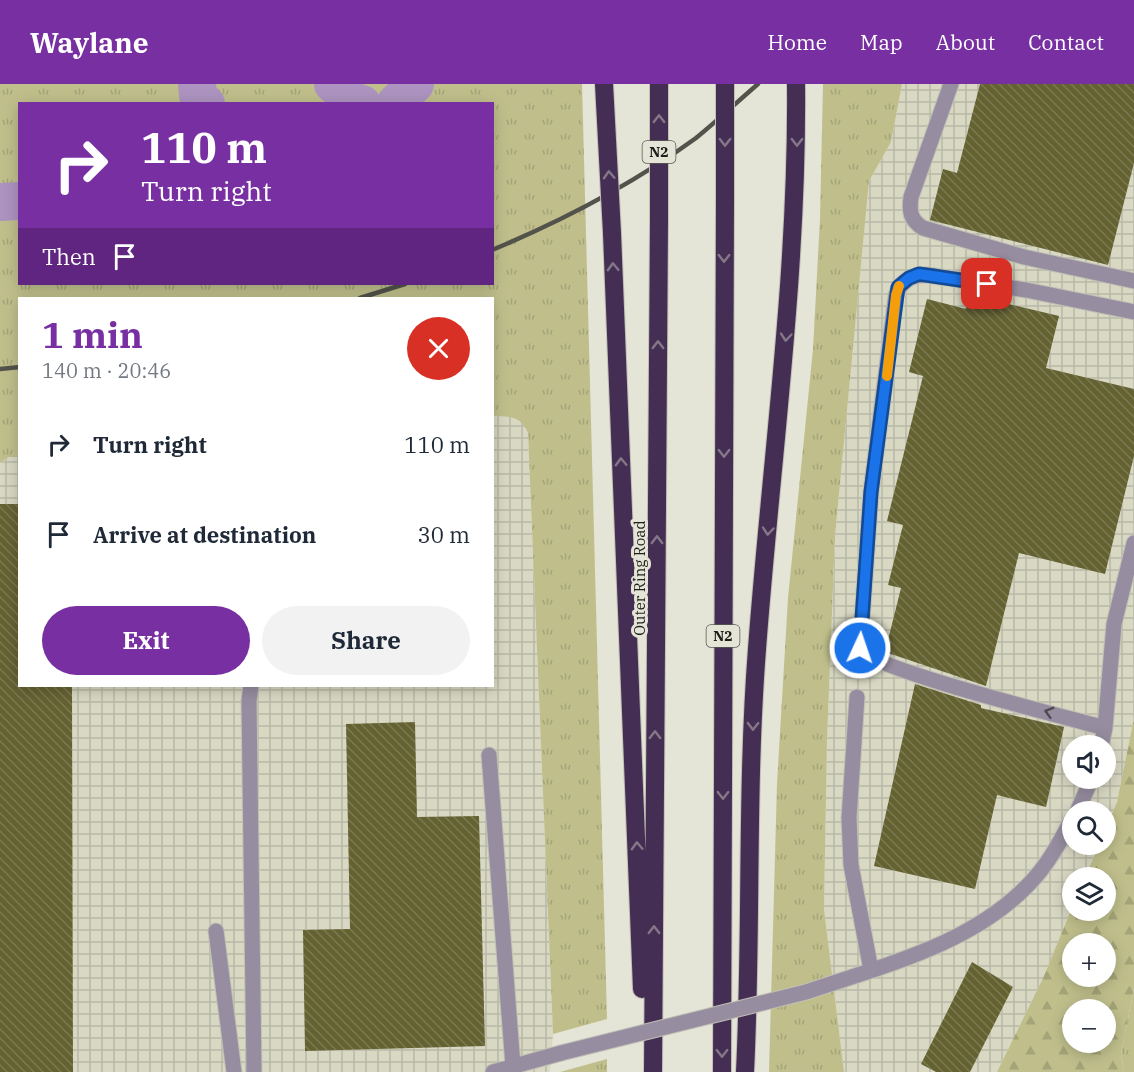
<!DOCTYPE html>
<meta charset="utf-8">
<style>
:root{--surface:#fff;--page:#f2f2f3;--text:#1f2937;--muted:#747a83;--accent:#772fa2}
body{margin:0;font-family:"IBM Plex Serif",serif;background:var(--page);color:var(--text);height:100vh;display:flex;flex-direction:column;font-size:22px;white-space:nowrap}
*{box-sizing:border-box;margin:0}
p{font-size:20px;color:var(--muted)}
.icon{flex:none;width:33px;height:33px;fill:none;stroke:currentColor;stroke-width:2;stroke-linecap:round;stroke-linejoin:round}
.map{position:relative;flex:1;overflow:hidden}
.details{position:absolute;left:18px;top:213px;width:476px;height:390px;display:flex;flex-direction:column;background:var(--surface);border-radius:0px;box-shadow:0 3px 15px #0003}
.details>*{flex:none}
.top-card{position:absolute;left:18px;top:18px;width:476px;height:183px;border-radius:0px;box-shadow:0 3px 15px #0003;background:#772fa2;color:#fff;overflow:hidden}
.fabs{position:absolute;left:1062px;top:651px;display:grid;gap:12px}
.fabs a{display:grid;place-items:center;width:54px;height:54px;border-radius:50%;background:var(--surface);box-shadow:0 3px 15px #0003;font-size:30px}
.pin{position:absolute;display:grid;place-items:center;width:51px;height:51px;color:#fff;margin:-26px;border-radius:12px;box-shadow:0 3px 9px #0006}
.me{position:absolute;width:66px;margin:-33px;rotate:3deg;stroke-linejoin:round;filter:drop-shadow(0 0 4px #0008)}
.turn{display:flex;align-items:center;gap:21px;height:126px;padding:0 24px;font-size:27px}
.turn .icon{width:78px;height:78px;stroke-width:2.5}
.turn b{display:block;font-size:42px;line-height:51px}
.then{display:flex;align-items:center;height:57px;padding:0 24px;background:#0003;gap:12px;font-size:22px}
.round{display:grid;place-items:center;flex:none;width:63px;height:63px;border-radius:32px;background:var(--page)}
.head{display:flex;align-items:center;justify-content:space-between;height:102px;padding:0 24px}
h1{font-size:36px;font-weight:700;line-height:45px;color:var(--accent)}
.action{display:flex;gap:12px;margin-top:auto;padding:12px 24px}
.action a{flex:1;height:69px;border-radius:36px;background:var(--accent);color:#fff;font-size:24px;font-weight:700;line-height:69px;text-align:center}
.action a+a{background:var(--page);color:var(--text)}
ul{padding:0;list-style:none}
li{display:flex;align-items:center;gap:18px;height:90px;padding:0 24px}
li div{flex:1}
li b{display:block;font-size:22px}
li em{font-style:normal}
header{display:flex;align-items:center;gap:36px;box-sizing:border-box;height:84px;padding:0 30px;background:var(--accent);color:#fff}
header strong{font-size:28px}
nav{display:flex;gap:33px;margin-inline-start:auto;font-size:21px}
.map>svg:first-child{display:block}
.industrial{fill:url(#industrial-grid);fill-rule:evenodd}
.grass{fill:url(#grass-tufts);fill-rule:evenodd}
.forest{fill:url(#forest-firs);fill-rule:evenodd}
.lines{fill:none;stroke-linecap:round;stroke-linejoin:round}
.river{stroke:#ad94c0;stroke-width:38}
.building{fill:url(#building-back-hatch)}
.minor-casing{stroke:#c0c0b5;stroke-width:17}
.highway-casing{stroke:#c0c0b5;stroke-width:20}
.minor{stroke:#978da0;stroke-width:15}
.highway{stroke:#442e53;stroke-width:18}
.rail{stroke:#53534c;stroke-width:4.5}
.minor-bridge-casing{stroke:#c0c0b5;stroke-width:17;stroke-linecap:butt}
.highway-bridge-casing{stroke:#c0c0b5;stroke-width:20;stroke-linecap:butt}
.minor-bridge{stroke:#978da0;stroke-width:15}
.highway-bridge{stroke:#442e53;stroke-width:18}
.oneway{stroke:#847788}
.oneway2{stroke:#4e4a50}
.route-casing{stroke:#114b97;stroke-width:15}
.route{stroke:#1a73e8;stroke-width:10}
.slow{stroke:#f59e0b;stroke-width:10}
.labels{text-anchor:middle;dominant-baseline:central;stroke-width:6;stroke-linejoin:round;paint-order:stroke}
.shield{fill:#e4e4d7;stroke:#595953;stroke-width:1.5}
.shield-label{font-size:14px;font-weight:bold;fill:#1e1e1a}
.street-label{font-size:15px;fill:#1e1e1a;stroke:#e4e4d7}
</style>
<header>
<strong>Waylane</strong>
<nav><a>Home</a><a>Map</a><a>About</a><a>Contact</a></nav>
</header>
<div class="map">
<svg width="1134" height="988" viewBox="0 0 1134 988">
<defs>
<pattern id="industrial-grid" width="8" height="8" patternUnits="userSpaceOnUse" patternTransform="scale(1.5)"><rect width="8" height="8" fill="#d8d8c3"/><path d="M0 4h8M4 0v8" fill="none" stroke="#b9b9a7"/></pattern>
<pattern id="grass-tufts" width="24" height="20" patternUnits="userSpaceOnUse" patternTransform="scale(1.5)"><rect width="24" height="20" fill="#c0bf8c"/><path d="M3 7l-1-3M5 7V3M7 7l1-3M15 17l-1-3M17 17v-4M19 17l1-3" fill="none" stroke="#a5a478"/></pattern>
<pattern id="forest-firs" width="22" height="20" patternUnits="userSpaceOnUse" patternTransform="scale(1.5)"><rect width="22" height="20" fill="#c0bf8c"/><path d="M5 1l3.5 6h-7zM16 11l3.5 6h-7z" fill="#a5a478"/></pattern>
<pattern id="building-back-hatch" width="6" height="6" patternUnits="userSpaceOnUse" patternTransform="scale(1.5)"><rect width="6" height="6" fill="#656232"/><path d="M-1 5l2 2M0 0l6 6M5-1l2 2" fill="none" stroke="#7b7854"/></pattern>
</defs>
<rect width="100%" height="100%" fill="#e4e4d7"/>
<path class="industrial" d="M 902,0 L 1134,0 L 1134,634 L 1117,718 L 1106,744 L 1106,728 L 1072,728 L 1072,760 L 1099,761 L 1085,793 L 1072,794 L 1072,824 L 1043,894 L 997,988 L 844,988 L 824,825 L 827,656 L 835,452 L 869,97 L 891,58 ZM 1072,662 L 1106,662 L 1106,694 L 1072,694 Z
M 492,332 L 511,332 L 524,340 L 528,349 L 553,950 L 550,988 L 0,988 L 0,379 L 9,373 L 19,373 L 20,602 L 492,602 Z"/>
<path class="grass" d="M 0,0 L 582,0 L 607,935 L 553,950 L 528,349 C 521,332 509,332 492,332 L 492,214 L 20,214 L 19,373 L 9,373 L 0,379 ZM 20,20 L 492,20 L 492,200 L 20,200 Z
M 823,0 L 902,0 L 891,58 L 869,97 L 835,452 L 827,656 L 824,825 L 844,988 L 769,988 L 777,700 L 788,514 L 813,265 L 820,135 Z
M 1134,904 L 1134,988 L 1124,988 L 1121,970 Z
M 607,975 L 607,988 L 560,988 Z"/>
<path class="forest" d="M 1134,634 L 1134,904 L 1121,970 L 1124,988 L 997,988 L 1043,894 L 1072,824 L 1072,826 L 1106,826 L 1106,794 L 1085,793 L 1099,761 L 1106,760 L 1106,744 L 1117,718 ZM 1072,860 L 1106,860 L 1106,892 L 1072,892 ZM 1072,926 L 1106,926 L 1106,958 L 1072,958 Z"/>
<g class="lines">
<path class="river" d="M 197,0 L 198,11 L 206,20
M 333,0 L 355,18 L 362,20
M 395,20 L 415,0
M 0,118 L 20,117"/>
</g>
<path class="building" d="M 980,0 L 1134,0 L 1134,79 L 1108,181 L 930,136 L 943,85 L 957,89 Z
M 970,211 L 1059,232 L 1046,284 L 1134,305 L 1134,372 L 1105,490 L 1019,469 L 986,602 L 885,568 L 901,504 L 888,501 L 903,441 L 887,437 L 923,292 L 909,288 L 927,215 L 966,225 Z
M 0,420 L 20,420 L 20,602 L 72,602 L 73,988 L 0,988 Z
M 915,600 L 981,621 L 981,624 L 1064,643 L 1046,723 L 997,711 L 975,805 L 874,782 Z
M 415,638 L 417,733 L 479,732 L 485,962 L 305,967 L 303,846 L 350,845 L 346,640 Z
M 972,878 L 1013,903 L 970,988 L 936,988 L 921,980 Z"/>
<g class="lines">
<g class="minor-casing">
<path id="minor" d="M 951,0 L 911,113 C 909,127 910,136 923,144 L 1024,173 L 1134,197
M 251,602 L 249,617 L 254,988
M 857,613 L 849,734 L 851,781 L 871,886
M 1105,644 C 1070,634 872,586 860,564 L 871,408 L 896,211 C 901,196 913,190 928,191 L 1026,206 L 1134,228
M 1101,662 L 1105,644 L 1114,540 L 1134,459
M 489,671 L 513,982
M 1077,728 L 1092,694
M 216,847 L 234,988
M 806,908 C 882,882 971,861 1029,800 C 1047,782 1060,758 1072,735
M 493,988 L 561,969"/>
</g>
<g class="highway-casing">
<path id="highway" d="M 612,149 L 642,905
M 653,988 L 659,136
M 722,988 L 725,115
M 745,988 C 752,847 746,706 757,565 C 771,377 798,190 796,0"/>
</g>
<use href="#minor" class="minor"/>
<use href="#highway" class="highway"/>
<path class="rail" d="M 492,166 C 564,136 633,100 696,54 C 717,37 737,18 758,0
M 360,214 L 405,200
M 0,285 L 20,283"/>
<g class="minor-bridge-casing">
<path id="minor-bridge" d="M 561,969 L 806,908"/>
</g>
<g class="highway-bridge-casing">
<path id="highway-bridge" d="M 604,0 L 612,149
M 725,115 L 725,0
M 659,136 L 659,0"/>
</g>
<use href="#minor-bridge" class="minor-bridge"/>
<use href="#highway-bridge" class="highway-bridge"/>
</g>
<defs><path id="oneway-chevron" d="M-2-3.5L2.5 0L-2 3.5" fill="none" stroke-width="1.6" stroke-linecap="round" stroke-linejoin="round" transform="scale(1.5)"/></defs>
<g class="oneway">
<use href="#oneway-chevron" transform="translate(659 35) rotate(-90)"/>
<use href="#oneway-chevron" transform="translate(725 58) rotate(90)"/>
<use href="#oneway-chevron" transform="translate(797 58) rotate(90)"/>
<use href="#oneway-chevron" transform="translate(609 91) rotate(-93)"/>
<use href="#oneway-chevron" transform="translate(724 174) rotate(90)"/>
<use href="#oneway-chevron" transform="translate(613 183) rotate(-92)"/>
<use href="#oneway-chevron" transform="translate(786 253) rotate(95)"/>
<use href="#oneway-chevron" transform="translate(658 261) rotate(-90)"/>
<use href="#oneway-chevron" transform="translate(724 369) rotate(90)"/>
<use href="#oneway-chevron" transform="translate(621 378) rotate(-92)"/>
<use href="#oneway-chevron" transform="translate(768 447) rotate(95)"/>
<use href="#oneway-chevron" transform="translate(657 456) rotate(-90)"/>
<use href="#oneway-chevron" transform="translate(753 642) rotate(91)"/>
<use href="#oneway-chevron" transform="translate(655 651) rotate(-90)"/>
<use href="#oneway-chevron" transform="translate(723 711) rotate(90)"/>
<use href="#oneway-chevron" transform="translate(637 762) rotate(-92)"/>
<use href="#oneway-chevron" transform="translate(654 846) rotate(-90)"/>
<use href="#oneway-chevron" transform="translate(722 969) rotate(90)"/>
</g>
<use class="oneway2" href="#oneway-chevron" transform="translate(1049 628) rotate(-164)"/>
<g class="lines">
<g class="route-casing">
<path id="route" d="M 860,564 L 871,408 L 898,203 L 909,194 L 919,190 L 987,200"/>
</g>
<use href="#route" class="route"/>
<path class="slow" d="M 887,292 L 896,211 L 899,202"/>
</g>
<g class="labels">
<g class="shield">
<rect x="642.5" y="57" width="33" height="22" rx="4.5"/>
<rect x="706.5" y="541" width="33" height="22" rx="4.5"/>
</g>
<g class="shield-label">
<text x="659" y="68">N2</text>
<text x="723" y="552">N2</text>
</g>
<g class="street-label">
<text transform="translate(639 494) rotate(-90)">Outer Ring Road</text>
</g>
</g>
</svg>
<div class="fabs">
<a><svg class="icon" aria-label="sound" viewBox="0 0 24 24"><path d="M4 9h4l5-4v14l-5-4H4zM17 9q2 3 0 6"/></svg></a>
<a><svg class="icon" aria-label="search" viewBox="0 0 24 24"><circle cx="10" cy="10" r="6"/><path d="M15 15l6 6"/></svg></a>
<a><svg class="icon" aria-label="layers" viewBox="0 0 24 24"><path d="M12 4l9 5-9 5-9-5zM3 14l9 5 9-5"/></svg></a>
<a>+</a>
<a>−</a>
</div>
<div class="pin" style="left:987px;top:200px;background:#d93025"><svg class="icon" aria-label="arrive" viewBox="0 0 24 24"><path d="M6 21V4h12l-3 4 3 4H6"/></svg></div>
<svg class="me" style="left:860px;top:564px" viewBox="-20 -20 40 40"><circle r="17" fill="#1a73e8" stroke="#fff" stroke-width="3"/><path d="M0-11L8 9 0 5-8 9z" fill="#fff"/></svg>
<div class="top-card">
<div class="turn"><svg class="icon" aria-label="right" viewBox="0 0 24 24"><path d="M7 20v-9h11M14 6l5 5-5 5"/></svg><div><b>110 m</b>Turn right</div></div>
<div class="then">Then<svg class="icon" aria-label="arrive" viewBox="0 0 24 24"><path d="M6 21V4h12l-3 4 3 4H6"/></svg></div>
</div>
<section class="details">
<div class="head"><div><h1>1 min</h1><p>140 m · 20:46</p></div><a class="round" style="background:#d93025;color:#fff"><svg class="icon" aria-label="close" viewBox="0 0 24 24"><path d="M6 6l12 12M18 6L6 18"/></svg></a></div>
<ul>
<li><svg class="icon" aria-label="right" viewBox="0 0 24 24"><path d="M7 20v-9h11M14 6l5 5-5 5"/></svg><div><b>Turn right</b></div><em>110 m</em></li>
<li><svg class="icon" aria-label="arrive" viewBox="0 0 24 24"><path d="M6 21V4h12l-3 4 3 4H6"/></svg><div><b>Arrive at destination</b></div><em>30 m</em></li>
</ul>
<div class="action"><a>Exit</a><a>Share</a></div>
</section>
</div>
